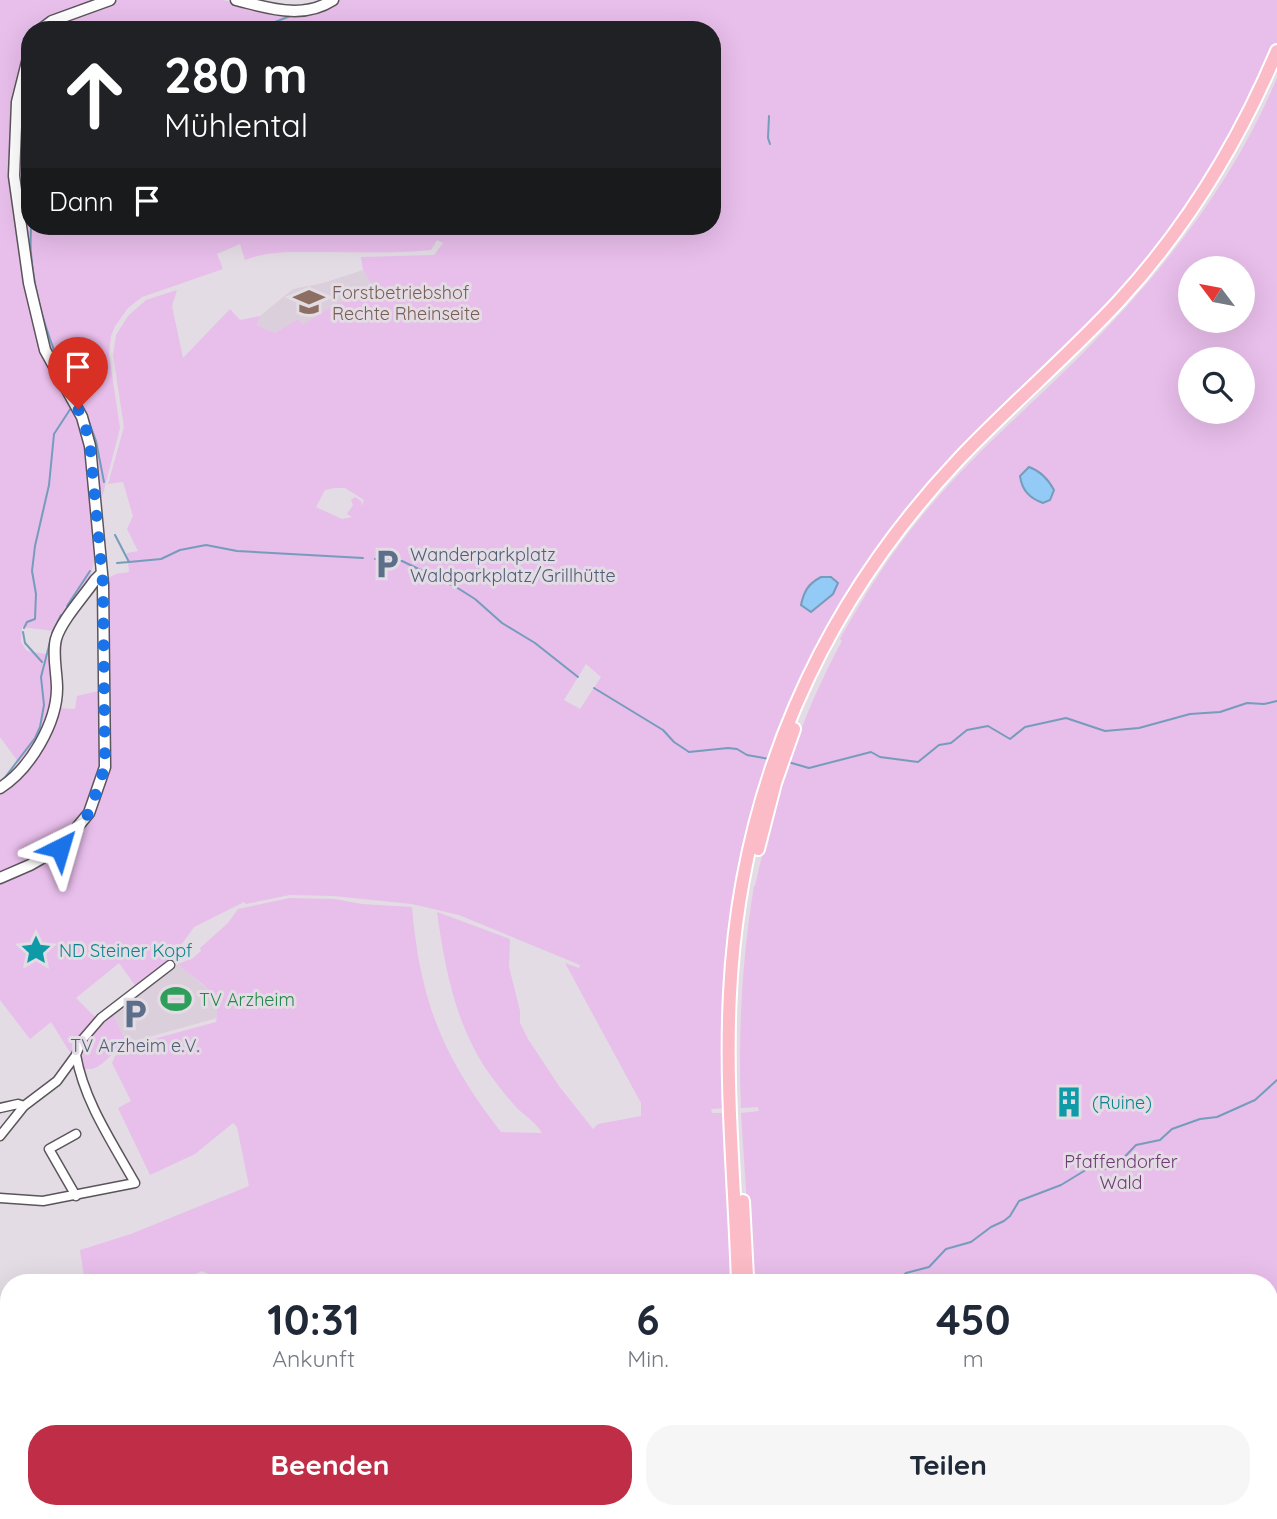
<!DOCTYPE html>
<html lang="de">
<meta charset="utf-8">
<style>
:root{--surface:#fff;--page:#f6f6f7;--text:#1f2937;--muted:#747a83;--accent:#bf2e46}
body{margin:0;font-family:Quicksand,sans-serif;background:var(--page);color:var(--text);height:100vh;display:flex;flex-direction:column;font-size:26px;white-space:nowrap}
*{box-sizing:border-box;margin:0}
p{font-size:23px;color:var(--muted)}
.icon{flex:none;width:38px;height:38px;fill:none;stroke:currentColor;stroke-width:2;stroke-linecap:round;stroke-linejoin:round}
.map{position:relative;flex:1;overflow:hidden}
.drawer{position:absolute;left:0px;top:1274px;width:1278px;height:245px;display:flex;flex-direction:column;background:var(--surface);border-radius:28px 28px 0 0;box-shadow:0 7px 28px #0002}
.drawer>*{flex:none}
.hud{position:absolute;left:21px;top:21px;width:700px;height:214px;border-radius:28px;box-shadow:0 7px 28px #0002;background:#202124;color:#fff;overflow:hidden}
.needle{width:46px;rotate:302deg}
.buttons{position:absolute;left:1178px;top:256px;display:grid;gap:14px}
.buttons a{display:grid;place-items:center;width:77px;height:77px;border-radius:50%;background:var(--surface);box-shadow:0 7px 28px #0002;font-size:35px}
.pin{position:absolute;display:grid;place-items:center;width:60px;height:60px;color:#fff;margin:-72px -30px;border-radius:50% 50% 50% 0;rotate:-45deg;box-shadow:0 0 7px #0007}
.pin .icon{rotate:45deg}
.me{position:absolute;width:77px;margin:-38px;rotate:40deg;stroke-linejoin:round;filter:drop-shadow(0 0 5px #0008)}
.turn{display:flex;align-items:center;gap:24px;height:147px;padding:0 28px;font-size:32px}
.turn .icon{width:91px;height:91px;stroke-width:2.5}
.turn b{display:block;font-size:49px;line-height:60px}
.then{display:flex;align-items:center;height:66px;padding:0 28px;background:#0003;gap:14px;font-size:26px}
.eta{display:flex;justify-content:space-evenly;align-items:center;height:119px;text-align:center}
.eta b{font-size:42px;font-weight:800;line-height:49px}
.cta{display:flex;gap:14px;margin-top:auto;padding:14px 28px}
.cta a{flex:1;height:80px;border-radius:28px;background:var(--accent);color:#fff;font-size:28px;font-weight:800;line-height:80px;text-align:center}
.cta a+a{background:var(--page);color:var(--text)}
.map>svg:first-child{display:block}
.built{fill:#dccfdc}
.green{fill:#e8beeb;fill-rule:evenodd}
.water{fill:#94caf6;stroke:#769cbb;stroke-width:2}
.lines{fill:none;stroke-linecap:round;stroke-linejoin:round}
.stream{stroke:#769cbb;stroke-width:2}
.minor-casing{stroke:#5b555b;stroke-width:11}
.tertiary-casing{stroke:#5b555b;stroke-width:13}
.trunk-casing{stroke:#fff;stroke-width:16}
.minor{stroke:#fff;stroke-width:8}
.tertiary{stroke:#fff;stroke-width:10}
.trunk{stroke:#fcbcc7;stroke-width:12}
.route{stroke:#1a73e8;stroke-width:12;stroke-dasharray:0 21.6}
.labels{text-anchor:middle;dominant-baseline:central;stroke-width:6;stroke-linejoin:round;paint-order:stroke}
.education-label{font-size:18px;fill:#785e54;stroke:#e3dce4;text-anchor:start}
.service-label{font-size:18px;fill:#4e5e75;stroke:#e3dce4;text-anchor:start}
.culture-label{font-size:18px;fill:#0d838f;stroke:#e3dce4;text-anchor:start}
.leisure-label{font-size:18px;fill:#27864d;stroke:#e3dce4;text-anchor:start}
.park-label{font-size:18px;fill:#703975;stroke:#e3dce4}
</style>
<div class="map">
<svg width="1277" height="1519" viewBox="0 0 1277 1519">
<rect width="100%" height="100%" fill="#e3dce4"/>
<path class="built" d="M 363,270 L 375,290 L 335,304 L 303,326 L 298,319 L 275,333 L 257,325 L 260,316 L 293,289 L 323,283 Z
M 178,964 L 212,993 L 219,1008 L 217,1018 L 127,1043 L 112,1012 Z"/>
<path class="green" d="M 0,0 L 102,0 L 37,30 L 30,30 L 30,41 L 15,103 L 11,171 L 44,356 L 79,418 L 88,451 L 96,552 L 90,579 L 54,631 L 22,627 L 21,642 L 27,651 L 52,655 L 52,707 L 42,732 L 19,763 L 0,737 Z
M 115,0 L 223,0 L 287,15 L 336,0 L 1277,0 L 1277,45 L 1239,129 L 1148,265 L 961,454 L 827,632 L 825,632 C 781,716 757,789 737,882 L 739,883 L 728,1108 L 711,1109 L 712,1113 L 729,1113 L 733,1283 L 215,1283 L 215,1277 L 202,1271 L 176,1283 L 85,1283 L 80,1250 L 131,1234 L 249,1186 L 237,1127 L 233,1123 L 195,1154 L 150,1175 L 118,1108 L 131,1101 L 112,1063 L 115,1056 L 128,1046 L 216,1022 C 223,990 197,983 178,964 L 193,958 L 201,951 L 200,948 L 228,923 L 238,909 L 290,898 L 334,899 L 362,904 L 412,907 C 420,1002 443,1057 501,1132 L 542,1133 C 537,1124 527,1117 519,1110 C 509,1100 500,1088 491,1076 C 456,1028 445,969 437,912 L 510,939 L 509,967 L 520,1011 L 520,1023 L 528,1039 L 559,1086 L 593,1129 L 598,1124 L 641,1116 L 641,1103 L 565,963 L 579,968 L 580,965 L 459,915 L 412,904 L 334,896 L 290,895 L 246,904 L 244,902 L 194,927 L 169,962 L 137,988 L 119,963 L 76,998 L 96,1018 L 78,1040 L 71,1054 L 51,1022 L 30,1039 L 0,1000 L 0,883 L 63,854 L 80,836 L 93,816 L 109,766 L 108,578 L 116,574 L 129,572 L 127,553 L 138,551 L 127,529 L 133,516 L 123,482 L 108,484 L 124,427 L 113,355 L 116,335 L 128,316 L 146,300 L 177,290 L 172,306 L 183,358 L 230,309 L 240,320 L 260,316 L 257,325 L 275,333 L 298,319 L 303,325 L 335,304 L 375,290 L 363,270 L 361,257 L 434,255 L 443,243 L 437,240 L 431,250 C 393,254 354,252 316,252 C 291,252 268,251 245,260 L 240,244 L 217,254 L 223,269 L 142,297 L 128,308 L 115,326 L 111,336 L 109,354 L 120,428 L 103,494 L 98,504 L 94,448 L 50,353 L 34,289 L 18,170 L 20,102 L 30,62 L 30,226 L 712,226 L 712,30 L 45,30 L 75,14 ZM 334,488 L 345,488 L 364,500 L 362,506 L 361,501 L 355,497 L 351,500 L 353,505 L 347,514 L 352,517 L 357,516 L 342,519 L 316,507 L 325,490 ZM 586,664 L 601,677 L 580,709 L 564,700 Z
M 1277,78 L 1277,1519 L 737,1519 L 739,1510 L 1269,1510 L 1269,1283 L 752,1283 L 741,1113 L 759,1111 L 758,1107 L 741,1108 C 738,1033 742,960 754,886 L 755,886 C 774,800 800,718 842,641 L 840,639 C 864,596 890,554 922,516 C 968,459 1024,412 1075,361 C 1157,279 1232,186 1277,78 ZM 1190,268 L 1242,268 L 1242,320 L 1190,320 ZM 1190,359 L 1242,359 L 1242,411 L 1190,411 Z
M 103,690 L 102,766 L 86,811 L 56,844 L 39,856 L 0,874 L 0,793 L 7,788 L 59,708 L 75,709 L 77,696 Z
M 112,1012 L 127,1043 C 110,1050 104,1072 83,1069 C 78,1043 95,1030 112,1012 Z
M 175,1510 L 684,1510 L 662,1519 L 179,1519 Z"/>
<path class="water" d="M 1029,467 C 1041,471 1048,479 1054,490 L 1050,500 L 1043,503 C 1029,498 1022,490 1020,476 Z
M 821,577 L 831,577 L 838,583 L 833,594 L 811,612 L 801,605 C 804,591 808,584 821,577 Z"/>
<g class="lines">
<path class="stream" d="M 254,30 L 293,15
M 769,116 L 768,138 L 770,144
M 30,194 L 30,212
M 31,226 C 31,235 30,244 31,253 C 34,294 47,336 64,374
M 88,419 L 96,441 L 104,482
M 115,535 L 129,562 L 117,563
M 375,559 L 402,561 L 456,587 L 475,599 L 502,623 L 535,643 L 578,677
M 129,562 L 161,559 L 180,550 L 206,545 L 237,551 L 363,558
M 67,606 L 90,571
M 24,628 L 27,622 L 35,619 L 36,594 L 32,571 L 35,546 L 49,485 L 54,434 L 71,408
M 23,632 L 25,643 L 42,662
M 52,633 L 61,615
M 594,688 L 663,730 L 674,742 L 689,752 L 728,748 L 737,749 L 747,755 L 769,759
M 788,762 L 809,768 L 871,752 L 880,757 L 918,762 L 939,745 L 951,743 L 967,730 L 988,726 L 1010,739 L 1025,727 L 1066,718 L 1105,731 L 1139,728 L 1190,714 L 1220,712 L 1247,703 L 1264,704 L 1277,701
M 3,780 L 35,738 L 40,727 L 44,705 L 41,677 L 51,638
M 895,1283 L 906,1273 L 929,1267 L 946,1249 L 971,1242 L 991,1227 L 1004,1221 L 1010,1216 L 1019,1201 L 1061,1185 L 1089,1168 L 1113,1169 L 1136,1145 L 1160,1140 L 1172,1129 L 1200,1119 L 1217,1117 L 1255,1100 L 1277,1080
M 0,1448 L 9,1445"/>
<g class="minor-casing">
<path id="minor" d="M 0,1108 L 18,1104 L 24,1106
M 76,1134 L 49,1149 L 76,1196
M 0,1136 L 24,1106 L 57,1081 L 76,1055 L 82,1040 L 101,1018 L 170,965
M 0,1198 L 43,1201 L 135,1183 C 112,1142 84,1101 76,1055
M 0,1373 L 9,1374
M 52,1519 L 53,1510"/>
</g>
<g class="tertiary-casing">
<path id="tertiary" d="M 236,0 C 269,8 302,20 333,0
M 40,30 L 52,21 L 110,0
M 0,788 C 30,769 57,723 57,688 C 57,672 52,654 56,639 C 61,621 84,596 95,580 L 102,573
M 0,878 L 30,865 L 60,848 L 89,813 L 105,767 L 103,584 L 90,446 L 82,417 L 45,350 L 29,283 L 14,176 L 17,102 L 30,50"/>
</g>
<g class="trunk-casing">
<path id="trunk" d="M 758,849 L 775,783 L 794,729
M 743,1201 L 747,1277
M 738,1283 C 735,1186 725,1090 730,993 C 740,789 819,608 958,460 C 1010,405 1068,356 1119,301 C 1187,227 1238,143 1277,51
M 725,1519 L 726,1510"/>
</g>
<use href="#minor" class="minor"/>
<use href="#tertiary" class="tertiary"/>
<use href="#trunk" class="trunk"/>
</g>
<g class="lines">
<path class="route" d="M 60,848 L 89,813 L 105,767 L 103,584 L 90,446 L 85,425 L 78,409"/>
</g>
<defs>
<g id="school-bare" transform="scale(2.415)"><path d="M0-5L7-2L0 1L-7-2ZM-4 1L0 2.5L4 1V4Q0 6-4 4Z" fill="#8d6e63" stroke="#e3dce4" stroke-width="2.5" paint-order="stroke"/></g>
<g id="parking-bare" transform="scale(2.415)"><path d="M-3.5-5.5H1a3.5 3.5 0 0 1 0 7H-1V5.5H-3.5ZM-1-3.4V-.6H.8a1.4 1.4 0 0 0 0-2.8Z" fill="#5c6f8a" stroke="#e3dce4" stroke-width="2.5" paint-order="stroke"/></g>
<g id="sight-bare" transform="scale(2.415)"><path d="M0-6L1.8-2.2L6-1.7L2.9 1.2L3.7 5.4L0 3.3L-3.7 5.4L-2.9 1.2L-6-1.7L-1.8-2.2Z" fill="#0f9aa8" stroke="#e3dce4" stroke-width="2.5" paint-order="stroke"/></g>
<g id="stadium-bare" transform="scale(2.415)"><path d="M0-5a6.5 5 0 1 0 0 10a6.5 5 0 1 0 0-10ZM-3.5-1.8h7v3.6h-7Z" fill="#2e9e5b" stroke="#e3dce4" stroke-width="2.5" paint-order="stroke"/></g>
<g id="building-bare" transform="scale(2.415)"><path d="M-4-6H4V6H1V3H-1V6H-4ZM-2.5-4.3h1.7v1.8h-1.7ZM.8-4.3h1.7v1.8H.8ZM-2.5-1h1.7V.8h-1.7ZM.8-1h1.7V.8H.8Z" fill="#0f9aa8" stroke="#e3dce4" stroke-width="2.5" paint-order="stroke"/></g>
</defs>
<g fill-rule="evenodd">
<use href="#school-bare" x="309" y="302"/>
<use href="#parking-bare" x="387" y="564"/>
<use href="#sight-bare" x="36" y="950"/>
<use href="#stadium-bare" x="176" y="999"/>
<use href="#parking-bare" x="135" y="1014"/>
<use href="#building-bare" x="1069" y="1102"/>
</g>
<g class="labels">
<g class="education-label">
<text x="332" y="292">Forstbetriebshof<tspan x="332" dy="21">Rechte Rheinseite</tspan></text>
</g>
<g class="service-label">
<text x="410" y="554">Wanderparkplatz<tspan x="410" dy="21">Waldparkplatz/Grillhütte</tspan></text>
<text x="135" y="1045" text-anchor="middle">TV Arzheim e.V.</text>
</g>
<g class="culture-label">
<text x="59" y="950">ND Steiner Kopf</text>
<text x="1092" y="1102">(Ruine)</text>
</g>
<g class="leisure-label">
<text x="199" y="999">TV Arzheim</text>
</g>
<g class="park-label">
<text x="1121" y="1161">Pfaffendorfer<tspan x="1121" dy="21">Wald</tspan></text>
</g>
</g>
</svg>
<div class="buttons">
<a><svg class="needle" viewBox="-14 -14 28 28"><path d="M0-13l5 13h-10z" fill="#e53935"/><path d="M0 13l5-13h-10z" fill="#747a83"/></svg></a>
<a><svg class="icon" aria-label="search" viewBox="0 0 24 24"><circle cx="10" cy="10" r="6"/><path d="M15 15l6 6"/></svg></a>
</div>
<div class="pin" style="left:78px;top:409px;background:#d93025"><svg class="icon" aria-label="arrive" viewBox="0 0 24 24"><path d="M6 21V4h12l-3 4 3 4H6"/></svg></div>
<svg class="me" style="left:60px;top:848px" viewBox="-20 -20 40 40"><path d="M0-17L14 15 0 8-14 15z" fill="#1a73e8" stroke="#fff" stroke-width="4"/></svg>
<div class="hud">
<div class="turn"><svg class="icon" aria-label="ahead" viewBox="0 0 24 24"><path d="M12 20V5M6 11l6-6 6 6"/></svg><div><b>280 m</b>Mühlental</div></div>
<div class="then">Dann<svg class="icon" aria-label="arrive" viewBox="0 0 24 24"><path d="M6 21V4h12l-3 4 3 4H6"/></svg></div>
</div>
<section class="drawer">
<div class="eta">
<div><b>10:31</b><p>Ankunft</p></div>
<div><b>6</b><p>Min.</p></div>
<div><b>450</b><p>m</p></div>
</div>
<div class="cta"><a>Beenden</a><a>Teilen</a></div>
</section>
</div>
